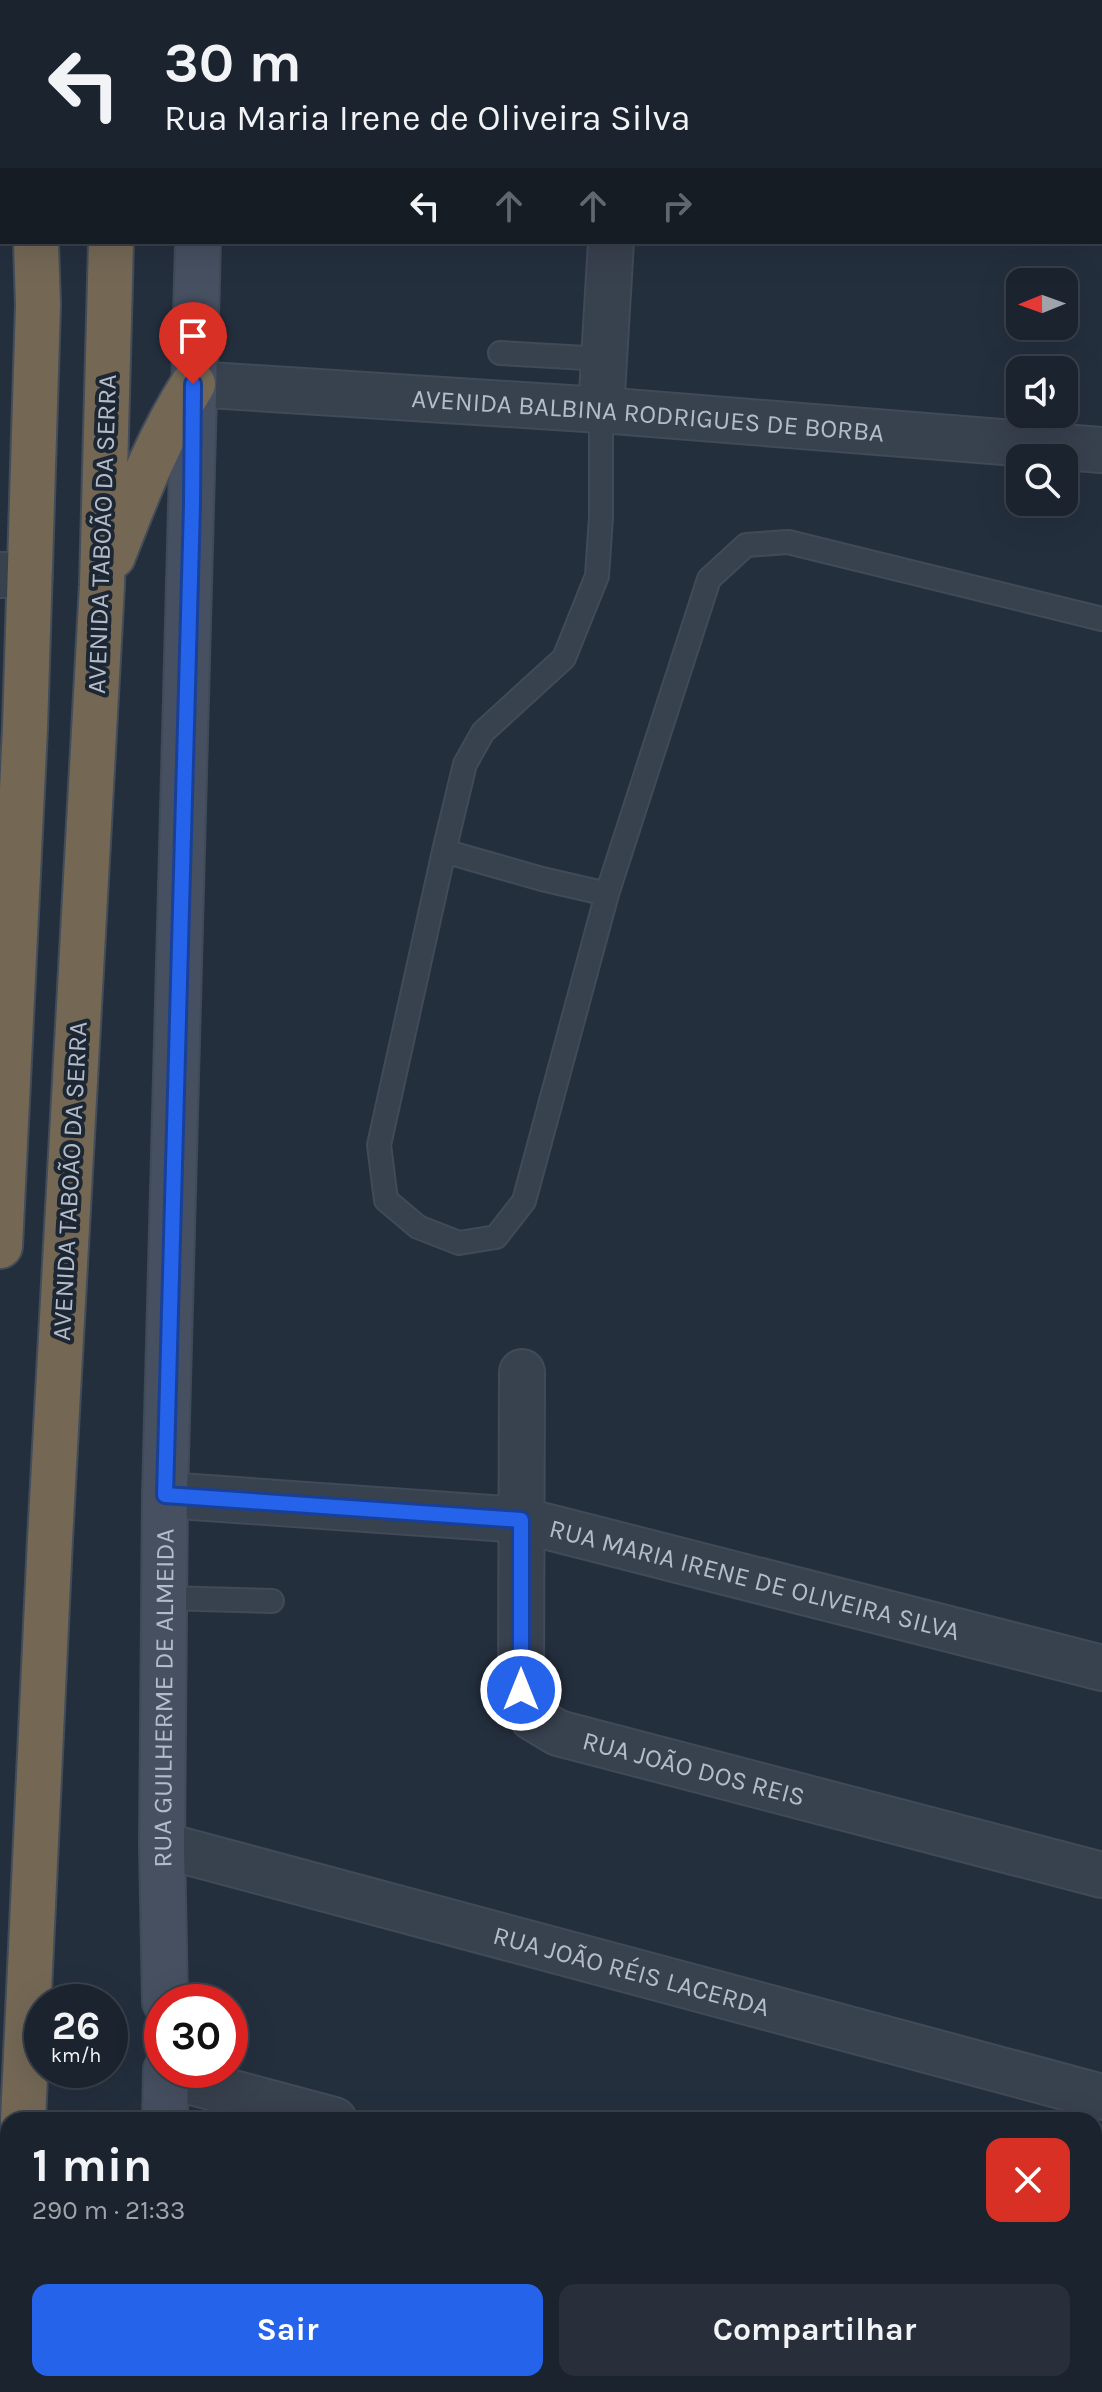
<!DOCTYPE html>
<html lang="pt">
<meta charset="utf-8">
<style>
:root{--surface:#1b232e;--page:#282f3a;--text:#f1f3f6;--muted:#a0a4aa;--line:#39404a;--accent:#2563eb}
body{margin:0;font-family:Karla,sans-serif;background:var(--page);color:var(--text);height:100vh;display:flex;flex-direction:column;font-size:30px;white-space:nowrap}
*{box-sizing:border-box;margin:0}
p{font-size:26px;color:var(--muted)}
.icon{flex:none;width:44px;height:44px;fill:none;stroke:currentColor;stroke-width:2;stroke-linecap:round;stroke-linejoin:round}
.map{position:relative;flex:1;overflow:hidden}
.side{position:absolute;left:0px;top:2112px;width:1102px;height:280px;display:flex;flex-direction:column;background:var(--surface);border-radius:24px 24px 0 0;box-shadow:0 8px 32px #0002,0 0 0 2px var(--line)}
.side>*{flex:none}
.guide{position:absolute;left:0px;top:0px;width:1102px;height:244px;box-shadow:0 8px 32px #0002,0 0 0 2px var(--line);background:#1b232e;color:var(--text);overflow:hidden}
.needle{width:52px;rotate:269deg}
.controls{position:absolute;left:1006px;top:268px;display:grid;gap:16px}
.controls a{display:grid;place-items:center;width:72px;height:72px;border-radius:16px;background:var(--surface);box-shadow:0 8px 32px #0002,0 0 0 2px var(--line);font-size:40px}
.speed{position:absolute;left:24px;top:1984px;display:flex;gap:16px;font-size:40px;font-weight:700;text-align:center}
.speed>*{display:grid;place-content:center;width:104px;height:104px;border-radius:50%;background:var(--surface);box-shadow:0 8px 32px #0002,0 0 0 2px var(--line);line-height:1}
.speed small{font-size:20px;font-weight:400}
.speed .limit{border:12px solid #d22;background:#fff;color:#111}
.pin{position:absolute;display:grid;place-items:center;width:68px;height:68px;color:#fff;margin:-82px -34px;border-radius:50% 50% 50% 0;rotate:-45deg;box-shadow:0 0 8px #0007}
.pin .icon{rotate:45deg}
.me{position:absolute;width:88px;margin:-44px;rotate:0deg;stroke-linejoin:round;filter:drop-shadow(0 0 6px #0008)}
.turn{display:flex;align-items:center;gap:28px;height:168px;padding:0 32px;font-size:36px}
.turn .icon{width:104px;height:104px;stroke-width:2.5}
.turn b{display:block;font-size:56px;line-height:68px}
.lanes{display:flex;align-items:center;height:76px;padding:0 32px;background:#0003;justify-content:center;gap:40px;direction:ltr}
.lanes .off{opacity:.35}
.round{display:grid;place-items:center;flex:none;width:84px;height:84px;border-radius:16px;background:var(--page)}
.overview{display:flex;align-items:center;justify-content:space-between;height:136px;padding:0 32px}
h1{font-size:48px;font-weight:700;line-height:60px}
.action{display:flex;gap:16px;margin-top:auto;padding:16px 32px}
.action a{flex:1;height:92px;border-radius:16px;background:var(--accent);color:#fff;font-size:32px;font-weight:700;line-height:92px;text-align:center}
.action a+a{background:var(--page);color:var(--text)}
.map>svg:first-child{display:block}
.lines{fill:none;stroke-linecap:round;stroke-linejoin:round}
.lane-casing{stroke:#414a57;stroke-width:26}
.street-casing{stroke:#414a57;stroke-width:48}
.secondary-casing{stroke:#414a57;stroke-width:48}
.highway-casing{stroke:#434c59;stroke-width:48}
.lane{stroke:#38414e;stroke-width:22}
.street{stroke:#38414e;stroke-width:44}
.secondary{stroke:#465061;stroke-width:44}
.highway{stroke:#746855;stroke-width:44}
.route-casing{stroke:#184099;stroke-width:20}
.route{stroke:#2563eb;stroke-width:14}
.labels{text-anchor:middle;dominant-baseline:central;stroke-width:8;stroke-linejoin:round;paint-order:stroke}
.street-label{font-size:26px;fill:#b4bcc9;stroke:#1d2633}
</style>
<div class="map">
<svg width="1102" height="2392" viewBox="0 0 1102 2392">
<rect width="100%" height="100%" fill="#242f3e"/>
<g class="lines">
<g class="lane-casing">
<path id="lane" d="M 500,353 L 604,359
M 601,410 L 601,517 L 597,576 L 564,658 L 483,732 L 465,764 L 444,851 L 542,879 L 607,894 L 709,579 L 746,545 L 788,542 L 1102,619
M 444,851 L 379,1145 L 386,1200 L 418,1227 L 459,1243 L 496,1237 L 524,1201 L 607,894
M 164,1598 L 272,1601"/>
</g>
<g class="street-casing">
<g id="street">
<path d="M 631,2 L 631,0"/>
<path d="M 1100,157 L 1102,157"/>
<path id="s1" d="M 193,384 L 601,410 L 1102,450"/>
<path d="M 601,410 L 611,242"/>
<path d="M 0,575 L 30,575"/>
<path id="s2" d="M 522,1372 L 521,1690 L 533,1718 L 558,1733 L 1102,1875"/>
<path id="s3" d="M 165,1495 L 521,1520 L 1102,1668"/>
<path id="s4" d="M 162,1845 L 1102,2097"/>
<path d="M 166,2075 L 334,2120"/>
<path d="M 1094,2185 L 1102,2155"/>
<path d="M 1094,2326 L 1102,2328"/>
<path d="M 455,2384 L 488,2392"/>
<path d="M 1039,2392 L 1041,2384"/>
</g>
</g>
<g class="secondary-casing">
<g id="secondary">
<path d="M 198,0 L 198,2"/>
<path id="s5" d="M 165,2002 L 162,1845 L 165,1495 L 198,242"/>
<path d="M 165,2120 L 166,2070"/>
<path d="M 165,2384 L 165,2392"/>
</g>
</g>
<g class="highway-casing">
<path id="highway" d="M 31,0 L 31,2
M 121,0 L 122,2
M 113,556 C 136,497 158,438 193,384
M 0,1246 L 25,728 L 38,305 L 36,242
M 23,2120 L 50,1539 L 102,585 L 111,242
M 15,2392 L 16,2384"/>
</g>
<use href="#lane" class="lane"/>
<use href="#street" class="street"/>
<use href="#secondary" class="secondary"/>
<use href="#highway" class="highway"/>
</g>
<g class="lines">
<g class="route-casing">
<path id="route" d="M 193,384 L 192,505 L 165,1495 L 521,1520 L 521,1690"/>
</g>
<use href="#route" class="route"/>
</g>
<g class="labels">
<g class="street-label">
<text stroke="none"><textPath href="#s1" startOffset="456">AVENIDA BALBINA RODRIGUES DE BORBA</textPath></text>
<text transform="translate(102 534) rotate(-88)">AVENIDA TABOÃO DA SERRA</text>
<text transform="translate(70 1181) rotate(-87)">AVENIDA TABOÃO DA SERRA</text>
<text stroke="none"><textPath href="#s3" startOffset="598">RUA MARIA IRENE DE OLIVEIRA SILVA</textPath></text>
<text stroke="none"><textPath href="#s5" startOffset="304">RUA GUILHERME DE ALMEIDA</textPath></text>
<text stroke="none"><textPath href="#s2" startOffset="518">RUA JOÃO DOS REIS</textPath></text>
<text stroke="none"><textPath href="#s4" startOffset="486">RUA JOÃO RÉIS LACERDA</textPath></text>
</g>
</g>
</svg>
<div class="controls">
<a><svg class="needle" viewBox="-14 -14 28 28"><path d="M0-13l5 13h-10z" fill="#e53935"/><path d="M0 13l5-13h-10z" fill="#a0a4aa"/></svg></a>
<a><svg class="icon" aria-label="sound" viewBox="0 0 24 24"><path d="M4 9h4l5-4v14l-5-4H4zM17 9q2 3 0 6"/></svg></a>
<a><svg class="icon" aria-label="search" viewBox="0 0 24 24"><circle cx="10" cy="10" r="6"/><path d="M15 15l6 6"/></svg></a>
</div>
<div class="speed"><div>26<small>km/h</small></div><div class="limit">30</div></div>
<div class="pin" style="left:193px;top:384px;background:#d93025"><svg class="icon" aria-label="arrive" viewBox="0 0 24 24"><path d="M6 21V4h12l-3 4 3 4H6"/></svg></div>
<svg class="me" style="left:521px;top:1690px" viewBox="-20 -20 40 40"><circle r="17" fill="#2563eb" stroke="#fff" stroke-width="3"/><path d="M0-11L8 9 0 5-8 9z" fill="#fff"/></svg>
<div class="guide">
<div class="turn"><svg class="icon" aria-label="left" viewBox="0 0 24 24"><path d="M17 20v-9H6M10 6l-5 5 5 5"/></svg><div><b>30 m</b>Rua Maria Irene de Oliveira Silva</div></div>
<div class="lanes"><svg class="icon" aria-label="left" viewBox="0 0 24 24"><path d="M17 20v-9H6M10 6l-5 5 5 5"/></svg><svg class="icon off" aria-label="ahead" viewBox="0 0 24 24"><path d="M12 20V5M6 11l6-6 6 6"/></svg><svg class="icon off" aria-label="ahead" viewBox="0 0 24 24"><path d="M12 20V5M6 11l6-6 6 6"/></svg><svg class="icon off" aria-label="right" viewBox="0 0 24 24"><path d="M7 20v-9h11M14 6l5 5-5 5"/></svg></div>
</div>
<section class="side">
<div class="overview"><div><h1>1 min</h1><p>290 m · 21:33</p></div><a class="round" style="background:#d93025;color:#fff"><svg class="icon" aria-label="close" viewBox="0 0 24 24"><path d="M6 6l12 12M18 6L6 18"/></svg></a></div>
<div class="action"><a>Sair</a><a>Compartilhar</a></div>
</section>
</div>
